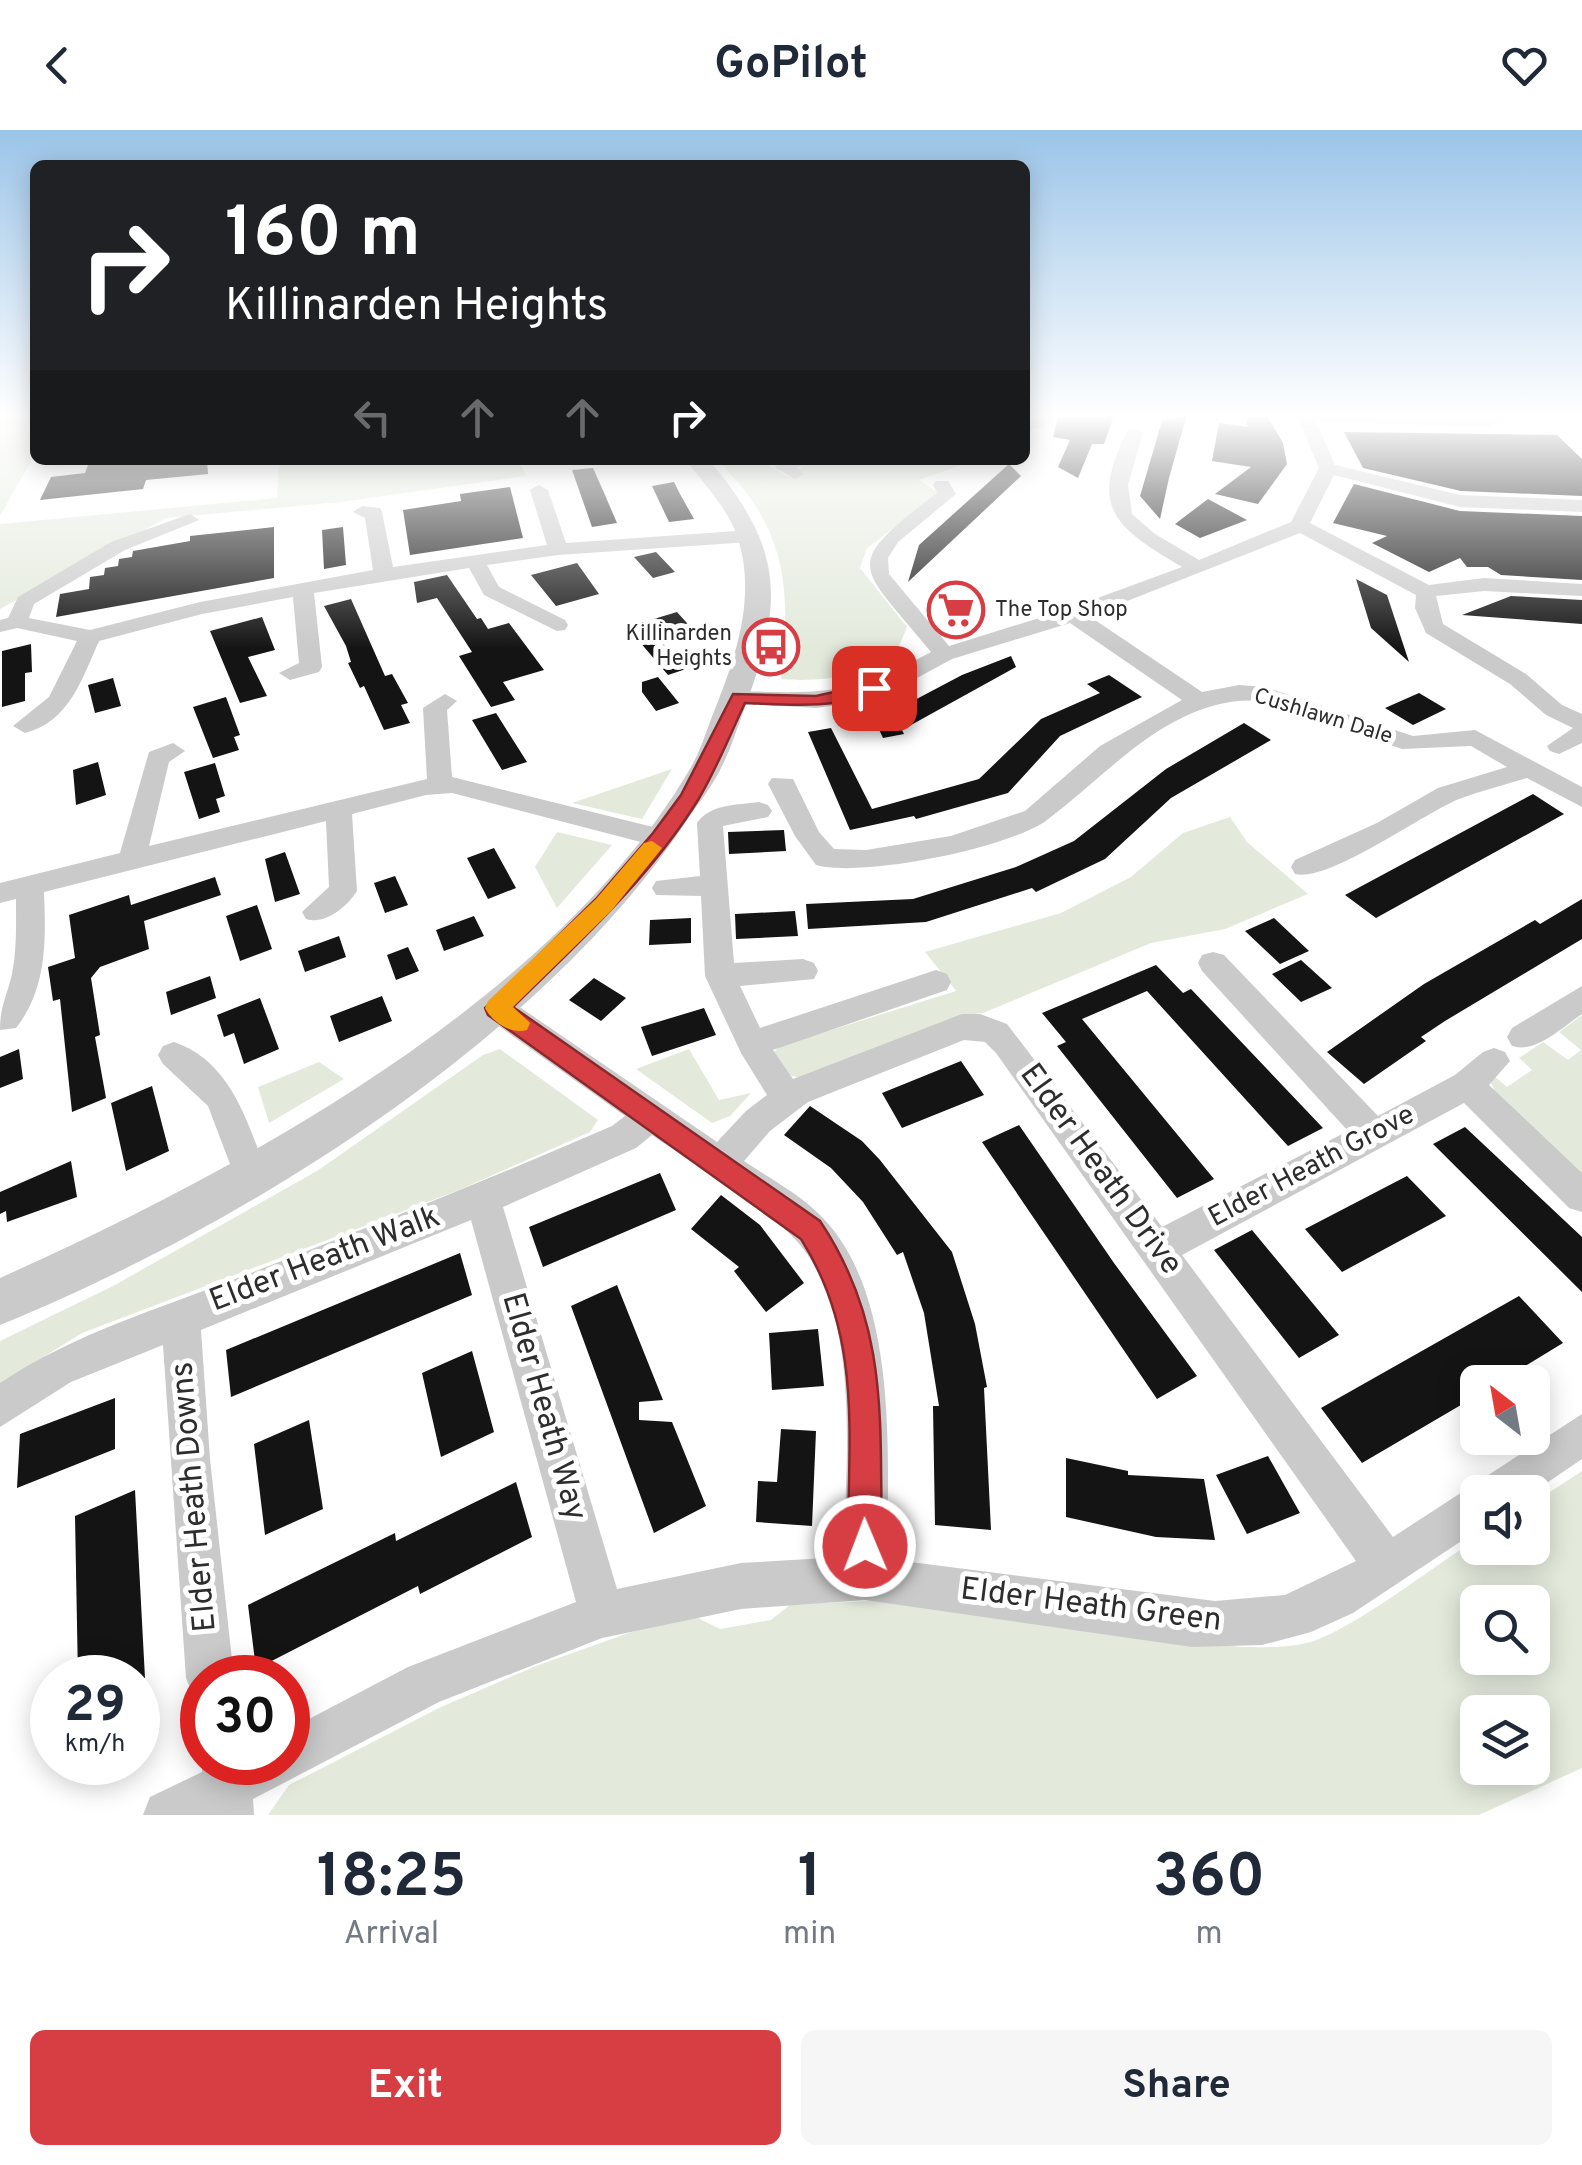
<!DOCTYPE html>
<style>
:root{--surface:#fff;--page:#f6f6f7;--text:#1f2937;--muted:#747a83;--accent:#d63e44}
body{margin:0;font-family:Overpass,sans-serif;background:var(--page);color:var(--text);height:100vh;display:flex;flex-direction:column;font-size:38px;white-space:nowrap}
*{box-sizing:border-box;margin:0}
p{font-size:32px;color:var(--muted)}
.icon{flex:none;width:55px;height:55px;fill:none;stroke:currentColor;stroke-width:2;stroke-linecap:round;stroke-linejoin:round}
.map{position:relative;height:1685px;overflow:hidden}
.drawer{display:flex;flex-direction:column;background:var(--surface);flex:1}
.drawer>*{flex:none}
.banner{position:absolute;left:30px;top:30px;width:1000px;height:305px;border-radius:15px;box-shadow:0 5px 25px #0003;background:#202124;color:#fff;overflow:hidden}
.needle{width:65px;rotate:329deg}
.tools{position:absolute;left:1460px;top:1235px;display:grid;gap:20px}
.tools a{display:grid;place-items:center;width:90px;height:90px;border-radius:15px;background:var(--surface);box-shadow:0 5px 25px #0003;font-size:50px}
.speed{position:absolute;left:30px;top:1525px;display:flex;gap:20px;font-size:50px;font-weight:700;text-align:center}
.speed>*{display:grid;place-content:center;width:130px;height:130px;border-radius:50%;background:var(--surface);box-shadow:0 5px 25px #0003;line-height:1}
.speed small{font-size:25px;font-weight:400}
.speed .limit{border:15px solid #d22;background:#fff;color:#111}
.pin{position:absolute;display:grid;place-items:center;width:85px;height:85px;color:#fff;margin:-42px;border-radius:20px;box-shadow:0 5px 15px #0006}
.me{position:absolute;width:110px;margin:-55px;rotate:359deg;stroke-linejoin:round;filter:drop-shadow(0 0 8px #0008)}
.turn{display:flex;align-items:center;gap:35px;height:210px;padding:0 30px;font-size:45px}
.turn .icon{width:130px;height:130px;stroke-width:2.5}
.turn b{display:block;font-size:70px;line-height:85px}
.lanes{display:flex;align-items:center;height:95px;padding:0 30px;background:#0003;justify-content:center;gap:50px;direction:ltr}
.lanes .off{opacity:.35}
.eta{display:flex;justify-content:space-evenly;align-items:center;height:170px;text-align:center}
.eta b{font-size:60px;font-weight:700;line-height:70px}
.button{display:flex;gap:20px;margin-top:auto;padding:20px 30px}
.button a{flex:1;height:115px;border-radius:15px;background:var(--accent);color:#fff;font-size:40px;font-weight:700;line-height:115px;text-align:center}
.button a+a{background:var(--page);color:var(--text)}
header{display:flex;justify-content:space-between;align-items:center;height:130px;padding:0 30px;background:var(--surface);font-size:45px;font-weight:700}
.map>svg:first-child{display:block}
.green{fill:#e3eadc;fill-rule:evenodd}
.building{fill:#141414}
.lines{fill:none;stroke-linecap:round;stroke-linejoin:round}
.minor{fill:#cacaca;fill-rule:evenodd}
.tertiary{fill:#cacaca;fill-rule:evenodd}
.route{fill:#d63e44;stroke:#8b282c;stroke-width:2.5}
.slow{fill:#f59e0b}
.labels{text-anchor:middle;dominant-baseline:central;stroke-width:10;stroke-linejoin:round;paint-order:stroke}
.far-poi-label{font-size:22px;fill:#2d2d2d;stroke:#fff;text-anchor:start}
.far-street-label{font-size:22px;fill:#2d2d2d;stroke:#fff}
.street-label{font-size:28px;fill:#2d2d2d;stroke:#fff}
.near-street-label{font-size:32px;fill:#2d2d2d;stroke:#fff}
</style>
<header><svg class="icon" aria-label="back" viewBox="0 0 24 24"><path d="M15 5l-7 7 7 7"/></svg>GoPilot<svg class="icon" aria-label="heart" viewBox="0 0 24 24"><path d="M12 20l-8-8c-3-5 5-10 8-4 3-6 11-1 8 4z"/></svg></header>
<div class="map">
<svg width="1582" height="1685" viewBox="0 0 1582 1685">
<rect width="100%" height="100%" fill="#fff"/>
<path class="green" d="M 0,283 L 35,283 L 35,324 L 0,386 Z
M 279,330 L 519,330 L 526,346 L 340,372 L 166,388 L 0,479 L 0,394 L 277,368 Z
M 717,330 L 759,330 L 787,346 L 812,330 L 976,330 L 919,350 L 937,362 L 933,368 L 867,418 L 860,438 L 907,497 C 903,506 898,521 892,526 C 867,548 812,552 781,549 C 792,457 786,397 717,330 Z
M 672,639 L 642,689 L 572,673 Z
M 1230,687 L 1247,712 L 1308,764 L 1225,799 L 1151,813 L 983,883 L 958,886 L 801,948 L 784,944 L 771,925 L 780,916 L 956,861 L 925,822 L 1061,783 L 1131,747 L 1183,703 Z
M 557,702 L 612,715 L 557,778 L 535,737 Z
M 1582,885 L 1582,1044 L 1498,967 L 1489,949 L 1493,945 L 1507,957 L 1532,940 L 1519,928 L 1543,912 L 1568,930 L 1581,920 L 1559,902 Z
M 500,919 L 598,990 L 590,1002 L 459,1060 L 82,1203 L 0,1254 L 0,1211 L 113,1156 L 317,1041 L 483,925 Z
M 689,919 L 719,970 L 751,963 L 730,986 L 712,993 L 636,939 Z
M 319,932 L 344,949 L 269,993 L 258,957 Z
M 1582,1341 L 1582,1638 L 1479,1685 L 268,1685 L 289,1655 L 441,1577 L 536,1536 L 640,1499 L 696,1487 L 720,1499 L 771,1490 L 791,1474 L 875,1471 L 1241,1517 C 1267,1517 1294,1519 1319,1509 C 1367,1489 1431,1438 1477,1409 L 1478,1418 L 1532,1418 L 1533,1373 ZM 1478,1472 L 1532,1472 L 1532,1528 L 1478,1528 ZM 1478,1582 L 1532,1582 L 1532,1638 L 1478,1638 Z"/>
<path class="building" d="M 1059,283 L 1115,283 L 1104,314 L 1092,314 L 1078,348 L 1058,337 L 1070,310 L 1053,307 Z
M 1244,283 L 1266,284 L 1283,313 L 1287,334 L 1258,374 L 1215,364 L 1251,337 L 1212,331 L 1219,293 L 1248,297 Z
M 1187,284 L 1169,348 L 1160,389 L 1140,366 L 1162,291 Z
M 1344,302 L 1557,305 L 1582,329 L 1582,366 L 1461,361 L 1363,338 Z
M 90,330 L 207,330 L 208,344 L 146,350 L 143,359 L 40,370 L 51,347 L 85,343 Z
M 1009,334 L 1021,346 L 908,452 L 919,415 Z
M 593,338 L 605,365 L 617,393 L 592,397 L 572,340 Z
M 674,352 L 680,364 L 694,389 L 669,392 L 652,356 Z
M 1354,354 L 1460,381 L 1582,386 L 1582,450 L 1501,445 L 1488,437 L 1467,437 L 1460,428 L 1429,442 L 1372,413 L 1387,406 L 1333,393 Z
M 510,357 L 523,408 L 410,425 L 403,380 L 461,371 L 460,364 Z
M 1208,369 L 1247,390 L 1200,408 L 1175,394 Z
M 274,397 L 274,448 L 56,487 L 60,464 L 89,459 L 90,447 L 104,445 L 105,438 L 118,436 L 119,429 L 132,427 L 133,421 L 190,411 L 190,406 Z
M 343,397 L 346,435 L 324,439 L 322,400 Z
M 656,422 L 675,442 L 653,448 L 634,427 Z
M 577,433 L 599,464 L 556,476 L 531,445 Z
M 447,445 L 477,489 L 481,488 L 488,499 L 509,493 L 544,540 L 503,552 L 515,570 L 491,577 L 459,526 L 472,522 L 437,468 L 417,473 L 414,452 Z
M 1356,449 L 1387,465 L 1409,532 L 1371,498 Z
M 1511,466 L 1582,470 L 1582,494 L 1462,485 Z
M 351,469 L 385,546 L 392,544 L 408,573 L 401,575 L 410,593 L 384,600 L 364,556 L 360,558 L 348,533 L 351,532 L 346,516 L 324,476 Z
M 677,482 L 696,503 L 667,512 L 689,538 L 668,545 L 627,497 Z
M 262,487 L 275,520 L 248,527 L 267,566 L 240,573 L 210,501 Z
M 31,514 L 32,542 L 25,543 L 25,571 L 2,577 L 2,521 Z
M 1011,526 L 1016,537 L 902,600 L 904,604 L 883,608 L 875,591 L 962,545 Z
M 1109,545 L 1142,567 L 1060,606 L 1008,663 L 916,689 L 914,686 L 850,700 L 808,602 L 831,598 L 872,679 L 979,649 L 1041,589 L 1100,563 L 1087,554 Z
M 658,547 L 679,573 L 656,581 L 642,562 L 642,552 Z
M 113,548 L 121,576 L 95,583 L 88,555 Z
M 1419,563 L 1446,579 L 1413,595 L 1385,578 Z
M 226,567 L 240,605 L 234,607 L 239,620 L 213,628 L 193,577 Z
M 496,583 L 527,632 L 502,640 L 472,590 Z
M 1244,593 L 1271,610 L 1171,668 L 1105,729 L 1036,762 L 1032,758 L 926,792 L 808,799 L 806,774 L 913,769 L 1016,737 L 1074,711 L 1166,639 Z
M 98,632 L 106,665 L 76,675 L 73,640 Z
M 215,633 L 225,666 L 216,669 L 220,682 L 199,689 L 184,642 Z
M 1533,664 L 1564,684 L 1376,788 L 1345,765 Z
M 784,700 L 786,721 L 729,724 L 728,702 Z
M 494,718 L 516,758 L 488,769 L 467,728 Z
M 285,722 L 300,764 L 275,772 L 265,729 Z
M 395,746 L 408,775 L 385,783 L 374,753 Z
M 215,747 L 221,765 L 144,791 L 149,819 L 100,837 L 91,848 L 100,905 L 95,907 L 106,968 L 72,982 L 60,869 L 53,871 L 48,837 L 75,828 L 69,785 L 129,765 L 131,775 Z
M 1582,769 L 1582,809 L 1445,891 L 1421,907 L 1426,911 L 1364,954 L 1327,922 L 1424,854 L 1535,790 L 1540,794 Z
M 257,775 L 272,819 L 240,831 L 226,786 Z
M 795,781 L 798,806 L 736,809 L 735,784 Z
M 474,786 L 484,806 L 444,821 L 436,800 Z
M 691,788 L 691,813 L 649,815 L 650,790 Z
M 1274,788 L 1291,804 L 1309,821 L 1280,834 L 1245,801 Z
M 339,806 L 346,827 L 305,842 L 298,821 Z
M 408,817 L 419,841 L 396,850 L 387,825 Z
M 1301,830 L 1332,858 L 1301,872 L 1272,844 Z
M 1156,835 L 1183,863 L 1191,859 L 1323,998 L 1288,1016 L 1147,861 L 1082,889 L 1214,1049 L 1177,1068 L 1057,916 L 1066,912 L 1042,883 Z
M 210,846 L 216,868 L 171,885 L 166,862 Z
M 594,848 L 626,868 L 601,891 L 569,870 Z
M 382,866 L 392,891 L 339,912 L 330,886 Z
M 260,868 L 279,919 L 244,934 L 234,903 L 224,907 L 217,885 Z
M 704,878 L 716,905 L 652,926 L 641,897 Z
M 19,919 L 23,949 L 0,958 L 0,927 Z
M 961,931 L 984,965 L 902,998 L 882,963 Z
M 152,956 L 169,1021 L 126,1041 L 111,973 Z
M 810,976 L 862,1011 L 880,1030 L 952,1122 L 975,1194 L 987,1257 L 984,1258 L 991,1400 L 935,1395 L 933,1276 L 939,1276 L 924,1183 L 903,1122 L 897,1125 L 863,1072 L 831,1038 L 784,1005 Z
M 1019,995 L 1114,1133 L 1197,1246 L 1157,1269 L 982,1012 Z
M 1465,997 L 1582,1107 L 1582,1162 L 1433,1014 Z
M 71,1031 L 77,1067 L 7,1092 L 6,1081 L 0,1084 L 0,1062 Z
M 660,1043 L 676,1080 L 543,1137 L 529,1097 Z
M 1407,1046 L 1446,1086 L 1342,1142 L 1305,1099 Z
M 721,1065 L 760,1095 L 804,1153 L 766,1182 L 734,1141 L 739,1137 L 691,1099 Z
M 1252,1100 L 1339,1205 L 1299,1228 L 1214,1120 Z
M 460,1123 L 472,1165 L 231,1267 L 226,1220 Z
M 617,1155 L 663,1270 L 639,1272 L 639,1290 L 672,1292 L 706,1376 L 654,1403 L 571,1176 Z
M 1519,1166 L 1563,1213 L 1499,1252 L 1478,1252 L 1478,1265 L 1362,1333 L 1321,1278 Z
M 818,1199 L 824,1256 L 772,1260 L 769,1203 Z
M 472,1221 L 494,1302 L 441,1327 L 422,1243 Z
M 115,1268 L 115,1319 L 17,1358 L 20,1304 Z
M 309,1290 L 323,1379 L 265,1405 L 254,1314 Z
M 781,1299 L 816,1301 L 812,1396 L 756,1392 L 758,1351 L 777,1352 Z
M 1268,1326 L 1300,1383 L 1247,1404 L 1216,1345 Z
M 1066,1328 L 1128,1341 L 1128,1345 L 1204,1349 L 1215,1410 L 1156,1407 L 1066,1387 Z
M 516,1352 L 532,1407 L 420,1464 L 418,1456 L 256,1539 L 248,1475 L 395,1403 L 396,1411 Z
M 135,1360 L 145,1548 L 78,1548 L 75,1386 Z"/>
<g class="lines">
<path class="minor" d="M 1296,283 L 1485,287 L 1513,283 L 1488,297 L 1316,291 L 1335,335 L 1460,365 L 1582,370 L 1582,382 L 1460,377 L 1334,345 L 1310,393 L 1429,455 L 1484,448 L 1582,454 L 1582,466 L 1484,461 L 1436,466 L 1443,494 L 1526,544 L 1562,575 L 1582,584 L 1582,613 L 1559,624 L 1550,621 L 1547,616 L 1573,598 L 1546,585 L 1510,554 L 1426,503 L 1415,478 L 1416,465 L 1300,403 L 1089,486 L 1202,562 L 1239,555 L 1265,557 L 1413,606 L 1475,600 L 1582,657 L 1582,677 L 1527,648 C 1504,655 1481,661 1459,669 C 1424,683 1328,753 1295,744 L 1291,737 L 1295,730 L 1377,693 L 1438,658 L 1507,637 L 1471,616 L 1402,619 L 1262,571 C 1174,564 1111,642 1047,690 C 1010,718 862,748 816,735 L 795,706 L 768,654 L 772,648 L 793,649 L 819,702 L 834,719 L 866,720 L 951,706 L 1025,681 L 1100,616 L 1182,570 L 1070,493 L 952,529 L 904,555 L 852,573 L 816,578 L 731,573 L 727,568 L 731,563 L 739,561 C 827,564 852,564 931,522 C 860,434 838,438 937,363 L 933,355 L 936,351 L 948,351 L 956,364 L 898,412 L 888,428 L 889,444 L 949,516 L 1065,480 L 1182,437 C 1115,397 1087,378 1129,298 L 1143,302 L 1128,355 L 1132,384 L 1155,404 L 1199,430 L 1291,392 L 1319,338 Z
M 1039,288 L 1047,293 L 1045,297 L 1025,301 L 1025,291 Z
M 786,330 L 811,330 L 797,338 L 804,344 L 795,349 L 774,337 Z
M 539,355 L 548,360 L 566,413 L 750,400 L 760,406 L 750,412 L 558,425 L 487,435 L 499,457 L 565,490 L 568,495 L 565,500 L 557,501 L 484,465 L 469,438 L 314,463 L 322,537 L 319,542 L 290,550 L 279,543 L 299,533 L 293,467 L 202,484 L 99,511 C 82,549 69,592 25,603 L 13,596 L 49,567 L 77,511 L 17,498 L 0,502 L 0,490 L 8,488 L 18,467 L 111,412 L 190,384 L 199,390 L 125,420 L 34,474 L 29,488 L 90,500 L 200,472 L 373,440 L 365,388 L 353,382 L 362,376 L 380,378 L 382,382 L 393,437 L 547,415 L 530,360 Z
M 445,564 L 457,571 L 447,580 L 452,647 L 669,701 L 673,708 L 669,715 L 660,717 L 452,663 L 426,665 L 352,684 L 357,761 C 347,777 325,795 306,789 L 302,782 L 329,757 L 326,691 L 44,762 C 46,810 47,859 16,898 L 0,900 C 0,876 7,866 12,844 C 17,819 16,794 16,769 L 0,773 L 0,753 L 120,723 L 149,622 L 173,613 L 185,621 L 169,632 L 149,716 L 427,649 L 423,578 Z
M 759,672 L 768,675 L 772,681 L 768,687 L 723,696 L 734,833 L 803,829 L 814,833 L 818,841 L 814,849 L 740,856 L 760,898 L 936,840 L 947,844 L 951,852 L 947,860 L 773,920 L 793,949 L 962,884 L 980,884 L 1007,894 L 1162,1097 L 1348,1001 L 1202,841 L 1198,833 L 1202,825 L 1213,822 L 1224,825 L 1378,986 L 1455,945 L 1483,922 L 1494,918 L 1505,922 L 1510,931 L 1489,955 L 1582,1043 L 1582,1082 L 1569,1078 L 1464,973 L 1182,1125 L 1393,1407 L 1582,1284 L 1582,1329 L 1532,1363 L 1478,1362 L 1478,1400 L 1353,1483 L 1311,1502 L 1262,1515 L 1192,1517 L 865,1470 L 741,1479 L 602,1508 L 439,1572 L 253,1669 L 254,1685 L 143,1685 L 150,1667 L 202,1642 L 202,1629 L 202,1632 L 288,1632 L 288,1600 L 408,1537 L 576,1472 L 471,1090 L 201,1200 L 210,1329 L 234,1548 L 202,1548 L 202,1569 L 193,1565 L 186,1548 L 163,1215 L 71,1252 L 0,1297 L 0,1253 C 75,1203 161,1178 243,1146 C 367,1098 490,1049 612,996 L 625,986 L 486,887 L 482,878 L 486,869 L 497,866 L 508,869 L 717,1012 L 746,981 L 767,965 L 741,923 L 705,846 L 701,766 L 656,765 L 652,758 L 656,751 L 700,746 L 697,693 C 710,674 737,675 759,672 ZM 964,910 L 985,912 L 996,923 L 1356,1431 L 1285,1465 L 1215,1471 L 887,1429 C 888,1326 899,1161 819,1084 C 798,1063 769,1048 744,1031 L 770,1001 L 808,972 ZM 652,1005 C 693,1034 761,1073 794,1108 C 863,1179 846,1335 843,1427 L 741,1433 L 617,1459 L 503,1077 L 636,1018 Z
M 1582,856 L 1582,884 C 1562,897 1536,924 1512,916 L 1507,907 L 1512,898 Z
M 174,912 C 231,931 248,993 267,1044 L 262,1055 L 250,1060 L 238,1055 L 208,976 L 163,934 L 158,925 L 163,916 Z"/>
<path class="tertiary" d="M 686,330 L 709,330 C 785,420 784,471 744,580 C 737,598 731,619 722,636 C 713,656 697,675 685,693 C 541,911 239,1098 0,1195 L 0,1148 C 238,1041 556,870 691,637 C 702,618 708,595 717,574 C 737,524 755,466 739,412 C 730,380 705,356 686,330 Z"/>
</g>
<linearGradient id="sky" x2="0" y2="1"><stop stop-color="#9bc4e8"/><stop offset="0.55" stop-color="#fff"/><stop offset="1" stop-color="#fff" stop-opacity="0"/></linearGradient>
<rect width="1582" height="519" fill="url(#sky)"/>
<path class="route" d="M 874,553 L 880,555 L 880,562 C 835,579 792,575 745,573 C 730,605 716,640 698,670 C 649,749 578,813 513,877 L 820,1091 C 891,1197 879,1294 882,1416 L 877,1428 L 865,1433 L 853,1428 L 848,1416 C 848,1305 863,1207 801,1109 L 488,885 L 485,878 L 596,769 L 653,703 L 681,665 L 733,564 L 816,566 Z"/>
<path class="slow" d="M 652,711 L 662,718 L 612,780 L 513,877 L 530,893 L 527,900 C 512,905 492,892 485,878 L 488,871 L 596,769 L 644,713 Z"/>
<defs>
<g id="supermarket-ring" transform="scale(2.875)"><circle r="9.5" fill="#fff" stroke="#d63e44" stroke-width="1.5"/><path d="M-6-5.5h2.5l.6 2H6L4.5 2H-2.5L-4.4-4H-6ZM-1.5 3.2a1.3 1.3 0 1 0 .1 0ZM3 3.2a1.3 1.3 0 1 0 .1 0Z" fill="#d63e44"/></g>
<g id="bus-ring" transform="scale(2.875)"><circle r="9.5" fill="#fff" stroke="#d63e44" stroke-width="1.5"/><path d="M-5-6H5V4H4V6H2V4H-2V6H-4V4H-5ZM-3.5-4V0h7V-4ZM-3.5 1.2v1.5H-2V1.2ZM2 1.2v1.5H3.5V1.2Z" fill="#d63e44"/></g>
</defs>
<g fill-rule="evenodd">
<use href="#supermarket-ring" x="956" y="480"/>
<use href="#bus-ring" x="771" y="517"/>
</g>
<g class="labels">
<g class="far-poi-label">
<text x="995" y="480">The Top Shop</text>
<text x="732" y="504" text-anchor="end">Killinarden<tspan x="732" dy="25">Heights</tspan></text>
</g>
<g class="far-street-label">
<text transform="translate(1323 587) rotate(17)">Cushlawn Dale</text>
</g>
<g class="street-label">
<text transform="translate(1312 1037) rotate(-28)">Elder Heath Grove</text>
</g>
<g class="near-street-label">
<text transform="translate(1100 1040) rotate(54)">Elder Heath Drive</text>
<text transform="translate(325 1130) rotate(-21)">Elder Heath Walk</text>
<text transform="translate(543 1277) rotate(74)">Elder Heath Way</text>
<text transform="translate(195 1367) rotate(-95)">Elder Heath Downs</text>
<text transform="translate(1091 1476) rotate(7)">Elder Heath Green</text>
</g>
</g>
</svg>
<div class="tools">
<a><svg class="needle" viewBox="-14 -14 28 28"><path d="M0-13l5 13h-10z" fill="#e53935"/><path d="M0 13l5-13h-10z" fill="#747a83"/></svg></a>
<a><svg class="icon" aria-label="sound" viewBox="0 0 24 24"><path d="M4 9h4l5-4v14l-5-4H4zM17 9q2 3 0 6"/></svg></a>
<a><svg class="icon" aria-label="search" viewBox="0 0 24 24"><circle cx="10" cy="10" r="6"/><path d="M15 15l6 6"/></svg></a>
<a><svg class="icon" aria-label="layers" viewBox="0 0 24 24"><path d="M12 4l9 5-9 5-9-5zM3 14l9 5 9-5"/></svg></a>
</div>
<div class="speed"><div>29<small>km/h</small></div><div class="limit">30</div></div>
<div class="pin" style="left:874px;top:558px;background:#d93025"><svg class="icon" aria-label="arrive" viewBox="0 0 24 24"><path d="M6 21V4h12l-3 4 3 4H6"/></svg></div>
<svg class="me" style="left:865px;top:1416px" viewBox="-20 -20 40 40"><circle r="17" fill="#d63e44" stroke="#fff" stroke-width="3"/><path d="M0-11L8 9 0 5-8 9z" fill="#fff"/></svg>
<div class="banner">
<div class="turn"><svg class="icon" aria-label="right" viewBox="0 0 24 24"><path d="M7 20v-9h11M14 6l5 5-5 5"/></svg><div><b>160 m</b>Killinarden Heights</div></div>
<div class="lanes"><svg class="icon off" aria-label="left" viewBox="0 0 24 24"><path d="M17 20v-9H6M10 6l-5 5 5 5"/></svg><svg class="icon off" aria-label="ahead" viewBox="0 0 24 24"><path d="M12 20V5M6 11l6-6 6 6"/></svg><svg class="icon off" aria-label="ahead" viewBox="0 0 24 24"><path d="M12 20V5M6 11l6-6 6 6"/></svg><svg class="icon" aria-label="right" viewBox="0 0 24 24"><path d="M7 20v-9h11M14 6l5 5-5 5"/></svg></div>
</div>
</div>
<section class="drawer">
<div class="eta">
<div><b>18:25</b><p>Arrival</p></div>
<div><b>1</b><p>min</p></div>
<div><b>360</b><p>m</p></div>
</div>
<div class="button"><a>Exit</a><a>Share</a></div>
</section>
